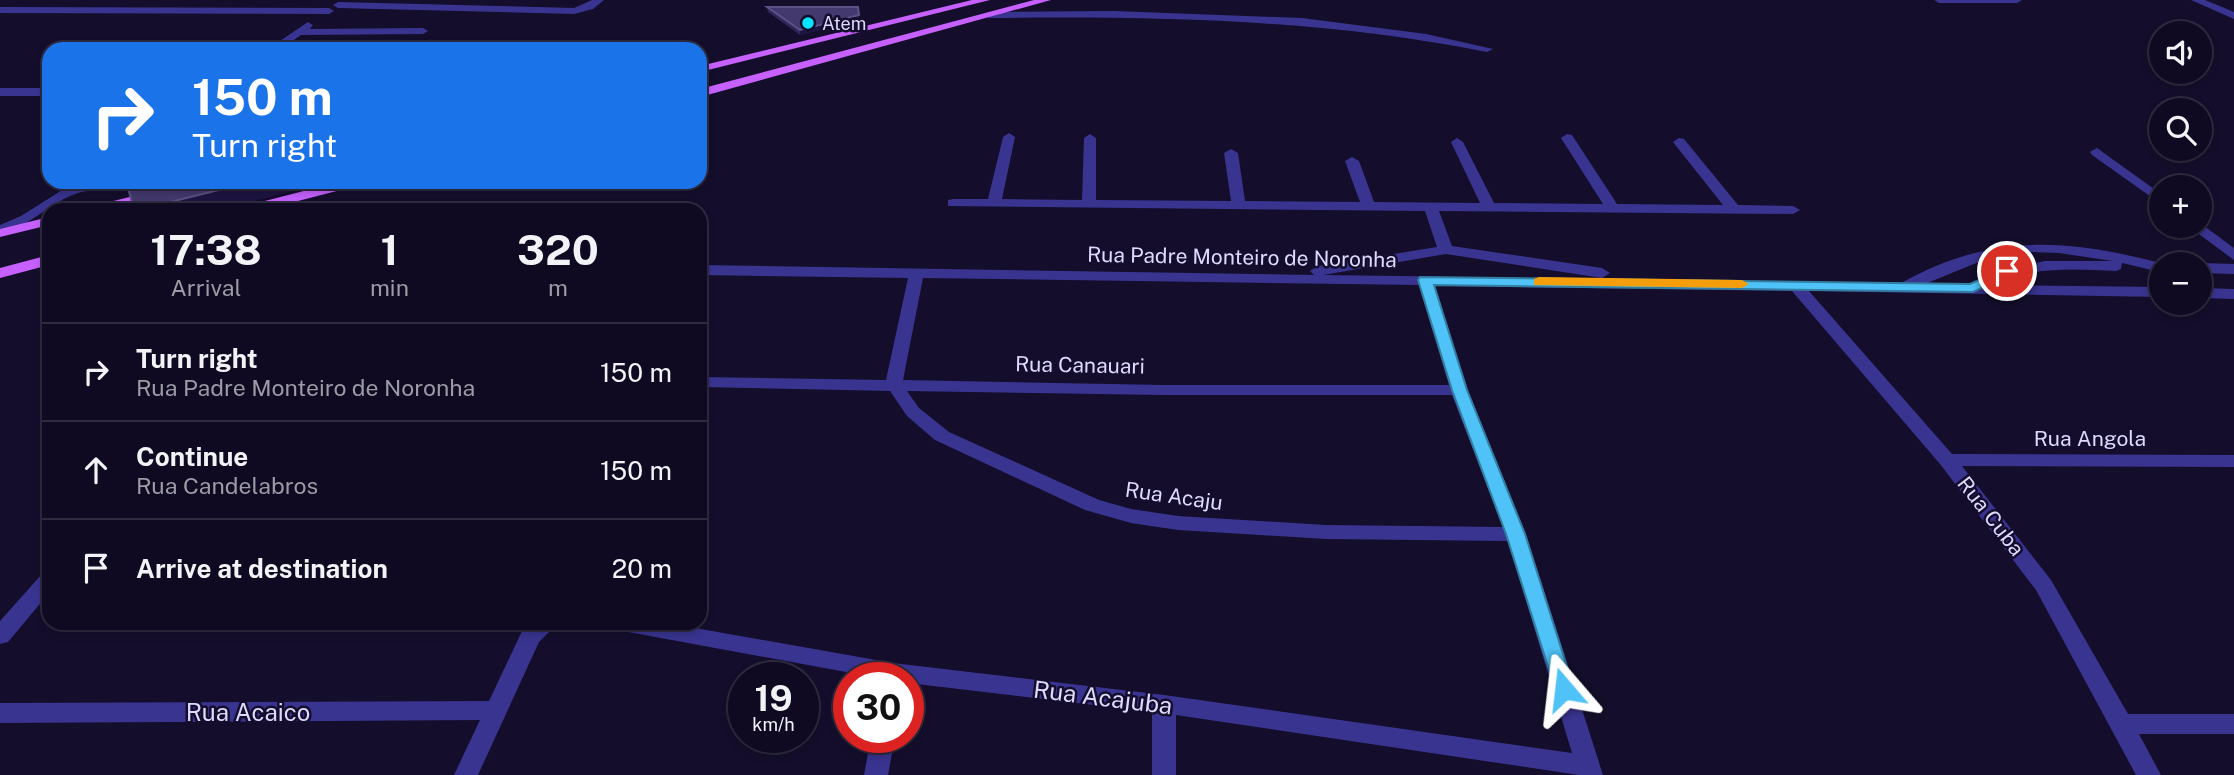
<!DOCTYPE html>
<meta charset="utf-8">
<style>
:root{--surface:#0f0a21;--page:#18132a;--text:#f1f3f6;--muted:#9b9aa5;--line:#2f2b3f}
body{margin:0;font-family:"Public Sans",sans-serif;background:var(--page);color:var(--text);height:100vh;display:flex;flex-direction:column;font-size:26px;white-space:nowrap}
*{box-sizing:border-box;margin:0}
p{font-size:23px;color:var(--muted)}
.icon{flex:none;width:38px;height:38px;fill:none;stroke:currentColor;stroke-width:2;stroke-linecap:round;stroke-linejoin:round}
.map{position:relative;flex:1;overflow:hidden}
.side{position:absolute;left:42px;top:203px;width:665px;height:427px;display:flex;flex-direction:column;background:var(--surface);border-radius:21px;box-shadow:0 4px 10px #0003,0 0 0 2px var(--line)}
.side>*{flex:none}
.guide{position:absolute;left:42px;top:42px;width:665px;height:147px;border-radius:21px;box-shadow:0 4px 10px #0003,0 0 0 2px var(--line);background:#1a73e8;color:#fff;overflow:hidden}
.fabs{position:absolute;left:2149px;top:21px;display:grid;gap:14px}
.fabs a{display:grid;place-items:center;width:63px;height:63px;border-radius:50%;background:var(--surface);box-shadow:0 4px 10px #0003,0 0 0 2px var(--line);font-size:35px}
.speed{position:absolute;left:728px;top:662px;display:flex;gap:14px;font-size:35px;font-weight:700;text-align:center}
.speed>*{display:grid;place-content:center;width:91px;height:91px;border-radius:50%;background:var(--surface);box-shadow:0 4px 10px #0003,0 0 0 2px var(--line);line-height:1}
.speed small{font-size:18px;font-weight:400}
.speed .limit{border:10px solid #d22;background:#fff;color:#111}
.pin{position:absolute;display:grid;place-items:center;width:60px;height:60px;color:#fff;margin:-30px;border:4px solid #fff;border-radius:50%;box-shadow:0 2px 7px #0007}
.me{position:absolute;width:77px;margin:-38px;rotate:343deg;stroke-linejoin:round;filter:drop-shadow(0 0 5px #0008)}
.turn{display:flex;align-items:center;gap:24px;height:147px;padding:0 35px;font-size:32px}
.turn .icon{width:91px;height:91px;stroke-width:2.5}
.turn b{display:block;font-size:49px;line-height:60px}
.eta{display:flex;justify-content:space-evenly;align-items:center;height:119px;text-align:center}
.eta b{font-size:42px;font-weight:700;line-height:49px}
ul{padding:0;list-style:none}
li{display:flex;align-items:center;gap:21px;height:98px;padding:0 35px;border-top:2px solid var(--line)}
li div{flex:1}
li b{display:block;font-size:26px}
li em{font-style:normal}
.map>svg:first-child{display:block}
.lines{fill:none;stroke-linecap:round;stroke-linejoin:round}
.street{fill:#393490;fill-rule:evenodd}
.primary{fill:#c661ff;fill-rule:evenodd}
.wall{fill:#31265c}
.shaded-wall{fill:#1e1442}
.building{fill:#44396e;stroke:#5c5284;stroke-width:2}
.route{fill:#4fc3f7;stroke:#337fa1;stroke-width:2}
.slow{fill:#f59e0b}
.poi-dot{fill:#06e3ff;stroke:#140e2c;stroke-width:2.5}
.labels{text-anchor:middle;dominant-baseline:central;stroke-width:5;stroke-linejoin:round;paint-order:stroke}
.far-poi-label{font-size:18px;fill:#dedaff;stroke:#140e2c;text-anchor:start}
.street-label{font-size:21px;fill:#dedaff;stroke:#140e2c}
.near-street-label{font-size:24px;fill:#dedaff;stroke:#140e2c}
</style>
<div class="map">
<svg width="2234" height="775" viewBox="0 0 2234 775">
<rect width="100%" height="100%" fill="#140e2c"/>
<g class="lines">
<path class="street" d="M 592,0 L 604,0 L 593,9 L 574,14 L 338,8 L 333,5 L 338,2 L 574,8 Z
M 1934,0 L 2022,0 L 2017,3 L 1939,3 Z
M 2191,0 L 2205,0 L 2234,12 L 2234,19 Z
M 0,7 L 329,8 L 334,11 L 329,14 L 0,13 Z
M 1114,11 L 1302,18 L 1426,34 L 1493,49 L 1487,52 C 1322,19 1157,16 989,18 L 984,15 L 989,12 Z
M 308,22 L 313,25 L 310,29 L 423,28 L 428,31 L 423,34 L 301,35 L 281,49 L 268,49 Z
M 0,88 L 49,88 L 49,96 L 0,96 Z
M 1009,133 L 1015,137 L 1002,199 L 1082,200 L 1084,138 L 1090,134 L 1096,138 L 1096,200 L 1231,201 L 1224,153 L 1231,149 L 1238,153 L 1245,201 L 1360,202 L 1345,161 L 1352,157 L 1359,161 L 1374,202 L 1480,203 L 1451,142 L 1457,138 L 1463,142 L 1494,203 L 1603,204 L 1561,138 L 1567,134 L 1572,135 L 1617,204 L 1723,205 L 1673,142 L 1679,138 L 1684,139 L 1738,205 L 1793,206 L 1800,210 L 1793,214 L 1439,211 L 1452,246 L 1602,268 L 1610,273 L 1602,278 L 1446,254 L 1323,275 L 1901,283 C 1993,232 2067,239 2165,264 L 2161,264 L 2160,272 L 2122,263 L 2121,269 L 2116,271 C 2074,269 2031,266 1992,285 L 2161,287 L 2161,297 L 1809,291 L 1952,454 L 2234,455 L 2234,467 L 1962,466 L 2051,580 L 2128,714 L 2234,714 L 2234,734 L 2139,734 L 2161,775 L 2136,775 L 2036,590 L 1940,464 L 1792,291 L 1435,286 L 1468,390 L 1526,534 L 1603,775 L 1579,775 L 1176,715 L 1176,775 L 1152,775 L 1152,712 L 908,683 L 908,677 L 873,677 L 612,629 L 609,623 L 667,623 L 893,663 L 1164,695 L 1572,753 L 1508,541 L 1326,539 L 1178,530 L 1131,523 L 1085,510 L 935,440 L 907,416 L 890,391 L 700,387 L 700,377 L 886,380 L 908,278 L 700,275 L 700,265 L 1314,275 L 1310,271 L 1318,266 L 1437,247 L 1425,211 L 948,206 L 948,200 L 953,199 L 988,199 L 1003,137 ZM 2032,252 L 2059,253 L 2113,261 L 2045,261 L 2006,269 L 1970,284 L 1925,284 L 1981,261 ZM 923,278 L 1419,285 L 1449,385 L 1163,385 L 903,380 ZM 907,391 L 1163,395 L 1452,395 L 1503,527 L 1326,525 L 1178,516 L 1131,509 L 1099,500 L 949,432 L 919,408 Z
M 2097,148 L 2161,194 L 2161,204 L 2092,155 L 2090,152 Z
M 75,182 L 121,182 C 110,191 92,189 78,193 C 52,201 31,226 0,234 L 0,225 L 21,216 Z
M 2200,223 L 2234,248 L 2234,260 L 2188,226 L 2200,226 Z
M 2200,263 L 2234,264 L 2234,274 L 2200,273 L 2200,264 L 2197,264 Z
M 2200,288 L 2234,289 L 2234,299 L 2200,298 Z
M 49,571 L 49,593 L 8,642 L 0,644 L 0,621 L 42,574 Z
M 532,623 L 558,623 L 539,642 L 478,775 L 454,775 L 480,720 L 0,723 L 0,703 L 489,701 L 522,631 Z
M 871,737 L 895,737 L 888,775 L 864,775 Z"/>
<path class="primary" d="M 972,0 L 990,0 L 700,72 L 700,66 Z
M 1034,0 L 1051,0 L 700,97 L 700,89 Z
M 339,182 L 362,182 L 360,185 L 263,210 L 239,210 L 241,207 Z
M 154,191 L 159,192 L 159,198 L 111,210 L 87,210 L 89,207 Z
M 49,217 L 49,225 L 0,237 L 0,229 Z
M 49,255 L 49,265 L 0,278 L 0,268 Z"/>
</g>
<path class="wall" d="M 767,7 L 858,7 L 859,20 L 800,35 L 768,12 Z"/>
<path class="shaded-wall" d="M 859,15 L 859,20 L 800,35 L 800,30 Z
M 251,182 L 328,182 L 219,210 L 138,210 Z"/>
<path class="building" d="M 767,7 L 858,7 L 859,15 L 800,30 Z
M 155,182 L 251,182 L 138,210 L 134,210 L 128,188 Z"/>
<path class="route" d="M 2007,267 L 2012,268 L 2012,274 L 1973,292 L 1434,285 L 1467,390 L 1525,534 L 1574,689 L 1571,695 L 1557,695 L 1506,534 L 1452,390 L 1418,280 L 1420,277 L 1970,284 Z"/>
<path class="slow" d="M 1539,277 L 1742,280 L 1749,284 L 1742,288 L 1534,285 L 1534,279 Z"/>
<circle class="poi-dot" cx="808" cy="23" r="7"/>
<g class="labels">
<g class="far-poi-label">
<text x="822" y="23">Atem</text>
</g>
<g class="street-label">
<text transform="translate(1242 257) rotate(1)">Rua Padre Monteiro de Noronha</text>
<text transform="translate(1080 365) rotate(1)">Rua Canauari</text>
<text x="2090" y="438">Rua Angola</text>
<text transform="translate(1174 496) rotate(8)">Rua Acaju</text>
<text transform="translate(1991 516) rotate(52)">Rua Cuba</text>
</g>
<g class="near-street-label">
<text transform="translate(1103 697) rotate(7)">Rua Acajuba</text>
<text x="248" y="712">Rua Acaico</text>
</g>
</g>
</svg>
<div class="fabs">
<a><svg class="icon" aria-label="sound" viewBox="0 0 24 24"><path d="M4 9h4l5-4v14l-5-4H4zM17 9q2 3 0 6"/></svg></a>
<a><svg class="icon" aria-label="search" viewBox="0 0 24 24"><circle cx="10" cy="10" r="6"/><path d="M15 15l6 6"/></svg></a>
<a>+</a>
<a>−</a>
</div>
<div class="speed"><div>19<small>km/h</small></div><div class="limit">30</div></div>
<div class="pin" style="left:2007px;top:271px;background:#d93025"><svg class="icon" aria-label="arrive" viewBox="0 0 24 24"><path d="M6 21V4h12l-3 4 3 4H6"/></svg></div>
<svg class="me" style="left:1564px;top:689px" viewBox="-20 -20 40 40"><path d="M0-17L14 15 0 8-14 15z" fill="#4fc3f7" stroke="#fff" stroke-width="4"/></svg>
<div class="guide">
<div class="turn"><svg class="icon" aria-label="right" viewBox="0 0 24 24"><path d="M7 20v-9h11M14 6l5 5-5 5"/></svg><div><b>150 m</b>Turn right</div></div>
</div>
<section class="side">
<div class="eta">
<div><b>17:38</b><p>Arrival</p></div>
<div><b>1</b><p>min</p></div>
<div><b>320</b><p>m</p></div>
</div>
<ul>
<li><svg class="icon" aria-label="right" viewBox="0 0 24 24"><path d="M7 20v-9h11M14 6l5 5-5 5"/></svg><div><b>Turn right</b><p>Rua Padre Monteiro de Noronha</p></div><em>150 m</em></li>
<li><svg class="icon" aria-label="ahead" viewBox="0 0 24 24"><path d="M12 20V5M6 11l6-6 6 6"/></svg><div><b>Continue</b><p>Rua Candelabros</p></div><em>150 m</em></li>
<li><svg class="icon" aria-label="arrive" viewBox="0 0 24 24"><path d="M6 21V4h12l-3 4 3 4H6"/></svg><div><b>Arrive at destination</b></div><em>20 m</em></li>
</ul>
</section>
</div>
